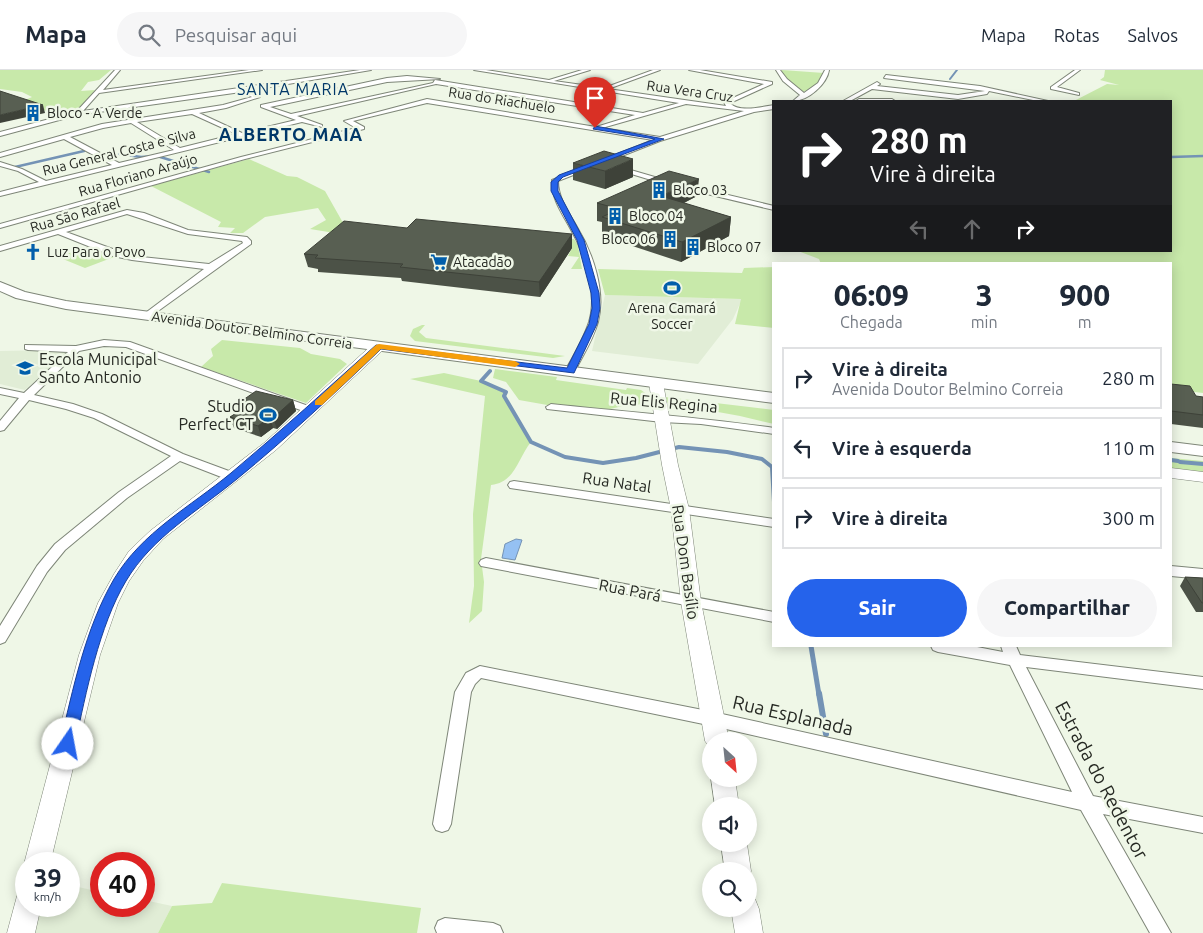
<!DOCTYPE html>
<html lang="pt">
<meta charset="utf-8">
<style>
:root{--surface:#fff;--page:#f6f6f7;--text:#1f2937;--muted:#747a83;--line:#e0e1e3;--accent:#2563eb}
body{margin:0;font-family:Ubuntu,sans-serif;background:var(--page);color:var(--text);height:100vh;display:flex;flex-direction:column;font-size:19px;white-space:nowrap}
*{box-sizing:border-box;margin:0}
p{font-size:16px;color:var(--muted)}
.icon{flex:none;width:28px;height:28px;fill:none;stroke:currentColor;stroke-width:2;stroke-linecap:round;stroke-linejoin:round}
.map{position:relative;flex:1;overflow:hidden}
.details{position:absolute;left:772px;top:192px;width:400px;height:385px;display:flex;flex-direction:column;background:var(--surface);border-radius:0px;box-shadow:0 2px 12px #0003}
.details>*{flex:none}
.top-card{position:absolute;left:772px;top:30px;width:400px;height:152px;border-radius:0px;box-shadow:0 2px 12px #0003;background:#202124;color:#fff;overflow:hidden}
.needle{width:32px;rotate:153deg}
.buttons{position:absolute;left:702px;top:662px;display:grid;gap:10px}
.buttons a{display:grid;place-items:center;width:55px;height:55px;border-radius:50%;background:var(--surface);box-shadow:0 2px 12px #0003;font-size:25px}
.speed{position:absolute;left:15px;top:782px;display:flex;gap:10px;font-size:25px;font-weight:700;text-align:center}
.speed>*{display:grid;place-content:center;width:65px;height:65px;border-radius:50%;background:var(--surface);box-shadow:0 2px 12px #0003;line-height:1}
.speed small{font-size:12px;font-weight:400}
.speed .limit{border:8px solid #d22;background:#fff;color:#111}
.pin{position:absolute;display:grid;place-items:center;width:42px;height:42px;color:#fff;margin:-51px -21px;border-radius:50% 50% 50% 0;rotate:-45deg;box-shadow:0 0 5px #0007}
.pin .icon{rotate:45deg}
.me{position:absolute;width:55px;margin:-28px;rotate:12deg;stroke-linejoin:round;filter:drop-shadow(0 0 4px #0008)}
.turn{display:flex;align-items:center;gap:18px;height:105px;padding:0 15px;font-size:22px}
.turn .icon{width:65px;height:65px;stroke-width:2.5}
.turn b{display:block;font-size:35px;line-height:42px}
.lanes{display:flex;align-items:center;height:48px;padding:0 15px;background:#0003;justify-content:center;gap:25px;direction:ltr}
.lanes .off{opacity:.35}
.eta{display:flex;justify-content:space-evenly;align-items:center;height:85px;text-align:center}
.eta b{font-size:30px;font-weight:800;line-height:35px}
.cta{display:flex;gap:10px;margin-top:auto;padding:10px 15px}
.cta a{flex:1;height:58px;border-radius:30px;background:var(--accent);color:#fff;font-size:20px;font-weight:800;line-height:58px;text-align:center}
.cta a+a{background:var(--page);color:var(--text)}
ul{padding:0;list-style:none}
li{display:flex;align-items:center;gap:15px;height:62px;margin:0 10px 8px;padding:0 5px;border:2px solid var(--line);border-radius:0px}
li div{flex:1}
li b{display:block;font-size:19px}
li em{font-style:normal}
header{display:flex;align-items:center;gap:30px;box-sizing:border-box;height:70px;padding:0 25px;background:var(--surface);border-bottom:1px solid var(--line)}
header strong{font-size:24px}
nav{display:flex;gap:28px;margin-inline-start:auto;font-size:18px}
.search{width:350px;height:45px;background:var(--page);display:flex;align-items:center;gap:12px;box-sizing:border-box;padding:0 18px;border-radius:28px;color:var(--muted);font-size:19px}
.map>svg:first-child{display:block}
.built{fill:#e1edd6}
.green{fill:#c8e9aa}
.water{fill:#95c1f3;stroke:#7493b5}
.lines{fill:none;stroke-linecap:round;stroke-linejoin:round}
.stream-far4{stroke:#7493b5;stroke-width:2}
.stream-far3{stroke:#7493b5;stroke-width:2.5}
.stream-far2{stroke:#7493b5;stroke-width:4}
.stream-far1{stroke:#7493b5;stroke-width:5}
.stream{stroke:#7493b5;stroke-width:6}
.street-casing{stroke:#7e8678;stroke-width:2}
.secondary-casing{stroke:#7e8678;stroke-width:1}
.primary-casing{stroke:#7e8678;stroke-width:2}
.street{fill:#fff;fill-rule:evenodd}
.secondary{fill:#fff;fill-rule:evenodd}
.primary{fill:#fff;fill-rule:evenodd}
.wall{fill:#4c5247}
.shaded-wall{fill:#3e4239}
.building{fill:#585f52;stroke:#3e4239}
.route{fill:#2563eb;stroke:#184099}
.slow{fill:#f59e0b}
.labels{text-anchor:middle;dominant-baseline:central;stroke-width:5;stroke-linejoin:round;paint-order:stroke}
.far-street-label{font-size:14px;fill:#262923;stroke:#eff7e7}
.far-poi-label{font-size:14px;fill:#262923;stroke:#eff7e7;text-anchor:start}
.far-quarter-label{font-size:16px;letter-spacing:1px;fill:#003768;stroke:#eff7e7}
.poi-label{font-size:16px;fill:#262923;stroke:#eff7e7;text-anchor:start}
.street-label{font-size:16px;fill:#262923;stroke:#eff7e7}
.far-district-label{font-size:18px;font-weight:bold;letter-spacing:1px;fill:#003768;stroke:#eff7e7}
.near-street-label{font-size:19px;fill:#262923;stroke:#eff7e7}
</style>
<header>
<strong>Mapa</strong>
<div class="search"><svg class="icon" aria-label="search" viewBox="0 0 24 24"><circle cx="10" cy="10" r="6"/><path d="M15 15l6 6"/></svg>Pesquisar aqui</div>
<nav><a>Mapa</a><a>Rotas</a><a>Salvos</a></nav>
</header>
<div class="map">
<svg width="1203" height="863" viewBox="0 0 1203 863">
<rect width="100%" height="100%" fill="#eff7e7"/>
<path class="built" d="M 605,225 L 673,227 L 742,229 L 733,249 L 698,294 L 592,281 Z
M 53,280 L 70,280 L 25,320 L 0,314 L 0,281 Z
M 69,815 L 101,822 L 101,836 L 144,836 L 144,830 L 172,836 L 158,863 L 34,863 L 41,836 L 69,836 Z"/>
<path class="green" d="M 0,0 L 111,0 L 99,10 L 88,12 L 81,21 L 95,20 L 79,40 L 58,46 L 23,31 L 32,27 L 22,22 L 0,19 Z
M 782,0 L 824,3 L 825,6 L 817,16 L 803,22 L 782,4 Z
M 1105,0 L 1203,0 L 1203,323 L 1171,319 L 1171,194 L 821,194 L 819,189 L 798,181 L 1171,181 L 1171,31 L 1074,31 L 1107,14 L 1119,15 L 1100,10 L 1104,7 Z
M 249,89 L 287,106 L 297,107 L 325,121 L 342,151 L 352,159 L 419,159 L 574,169 L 578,175 L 582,199 L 571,199 L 579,187 L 568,186 L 572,178 L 347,165 L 310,159 L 326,150 L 318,138 L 265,147 L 243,163 L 230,163 L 235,158 L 218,157 L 221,152 L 151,116 Z
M 87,177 L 114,187 L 85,198 L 58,187 Z
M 774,197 L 774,258 L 735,254 L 741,229 L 605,225 L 598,199 L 742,203 L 744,198 Z
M 422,255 L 425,255 L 419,262 L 426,268 L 565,286 L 553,288 L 415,271 L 410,266 L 413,259 Z
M 222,270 L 300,278 L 311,284 L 340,289 L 347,294 L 306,333 L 201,297 L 213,286 L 211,279 Z
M 495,299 L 557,307 L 556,310 L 626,320 L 627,318 L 641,320 L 648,325 L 649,335 L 631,334 L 606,340 L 553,336 L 519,330 L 506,312 L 493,308 Z
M 444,303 L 481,311 C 489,318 496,313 506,322 L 504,326 L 531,372 C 518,388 515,413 491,415 L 481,489 L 484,512 L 482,541 L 469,553 L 474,516 L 473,444 L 485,326 L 410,309 Z
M 665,327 L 774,340 L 774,354 L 740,346 L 663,332 Z
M 1171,388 L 1203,391 L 1203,403 L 1171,399 Z
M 222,813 L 421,838 L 417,863 L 158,863 L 172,836 L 212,833 Z"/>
<path class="water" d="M 516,469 L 522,470 L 515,490 L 502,488 L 505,474 Z"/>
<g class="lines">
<path class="stream-far4" d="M 950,9 L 957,0"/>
<path class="stream-far3" d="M 119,84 L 141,87 L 157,86 L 209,102
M 1171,87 L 1203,86
M 15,97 L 84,81"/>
<path class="stream-far2" d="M 490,301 L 481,311 L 506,322 L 504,326 L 531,372 L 565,387 L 603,393 L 636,388 L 679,377 L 727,382 L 762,389 L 772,397 L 774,432
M 1171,390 L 1178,391
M 1180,392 L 1203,394"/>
<path class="stream-far1" d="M 811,576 L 819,625"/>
<path class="stream" d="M 819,623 L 826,664"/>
<g class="street-casing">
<path id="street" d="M 115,0 L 120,0 L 103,20 L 249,0 L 262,0 L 99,23 L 83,41 L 360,0 L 371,0 L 247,21 L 260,27 L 226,38 L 199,43 L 242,63 L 296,50 L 261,37 L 261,35 L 387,8 L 407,6 L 440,9 L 387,12 L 270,37 L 291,44 L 433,13 L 435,10 L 643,43 L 679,33 L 474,0 L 486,0 L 549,10 L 582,0 L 590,0 L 554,11 L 604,18 L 653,0 L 660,0 L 608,19 L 726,36 L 724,32 L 764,14 L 689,0 L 700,0 L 772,12 L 772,14 L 730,33 C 739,43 761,37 774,35 L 774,39 L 754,42 L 660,71 L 558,111 C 558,128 569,143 577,157 C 593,183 606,222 598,252 C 593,270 583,285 575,301 L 570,304 L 565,301 C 574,285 583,270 589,252 C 598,222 585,183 569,156 C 561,142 551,127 552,110 L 653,70 L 427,33 L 353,51 L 364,57 L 364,59 L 245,89 L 0,158 L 0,154 L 241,87 L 356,58 L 344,51 L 427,29 L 596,57 L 635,45 L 436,14 L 297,46 L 322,55 L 322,57 L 302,52 L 0,126 L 0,122 L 39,112 L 18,101 L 0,96 L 0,92 L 22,99 L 46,111 L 112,95 L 64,69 L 0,87 L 0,83 L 102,54 L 223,35 L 252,27 L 241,22 L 78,45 L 0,66 L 0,62 L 76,42 ZM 686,34 L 744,41 L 660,67 L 602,58 ZM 192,44 L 236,64 L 180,78 L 137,52 ZM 131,53 L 174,80 L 119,93 L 70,67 L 103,58 Z
M 776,0 L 780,0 L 787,9 L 804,23 L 818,13 L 825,0 L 829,0 C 827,14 808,31 793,31 L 800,25 L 783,11 Z
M 1075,0 L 1080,0 L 1057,17 L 1079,23 L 1079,25 L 1051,19 L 1051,17 Z
M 886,5 L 980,16 L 1048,31 L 1038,31 L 989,21 L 987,24 L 958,29 L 872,19 L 850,31 L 843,31 L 877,12 L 880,14 L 877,16 L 958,25 L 985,21 L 884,8 Z
M 859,29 L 892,29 L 895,31 L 856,31 Z
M 617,96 L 665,110 L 774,136 L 774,140 L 661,113 L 615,99 L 615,97 Z
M 127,140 L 144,143 L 188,160 L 247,167 L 251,171 L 251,174 L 147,249 L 144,248 L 144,244 L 204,199 L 132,190 L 113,186 L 58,164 L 0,181 L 0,176 ZM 127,144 L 188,164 L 242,171 L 243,173 L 209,194 L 132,186 L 66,162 Z
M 104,270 L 130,272 L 314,338 L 315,340 L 314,342 L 306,342 L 126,277 L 104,276 L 79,281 L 34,325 L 73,334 L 102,344 L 183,384 L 237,404 L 239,407 L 237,410 L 229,410 L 180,391 L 127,428 L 65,480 L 47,502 L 5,572 L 0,574 L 0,556 L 37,496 L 55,474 L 119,422 L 171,386 L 94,348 L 66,339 L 29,330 L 4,360 L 0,361 L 0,351 L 19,328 L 0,324 L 0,318 L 24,323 L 68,282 L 28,280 L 25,279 L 25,275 L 76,276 Z
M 551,334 C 625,342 700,347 774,358 L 774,364 L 701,354 L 662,352 L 547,339 L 546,337 Z
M 514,411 L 774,449 L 774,457 L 510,418 L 508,415 L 510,412 Z
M 486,488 L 774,542 L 774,552 L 481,496 L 479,493 L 481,490 Z
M 1171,496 L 1203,499 L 1203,509 L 1171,506 Z
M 931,576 L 972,576 L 1003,582 L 1001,576 L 1016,576 L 1020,585 L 1203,607 L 1203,619 L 1026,597 L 1093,726 L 1203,747 L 1203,763 L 1103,744 L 1171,863 L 1150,863 L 1081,740 L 713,656 L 481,608 L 475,614 L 471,622 L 451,754 L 448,760 L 442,762 L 436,760 L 433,754 L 455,622 L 466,603 L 480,596 L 713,642 L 1072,722 L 1010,595 L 938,582 L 933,580 Z
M 445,848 L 493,853 L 500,856 L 503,863 L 437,863 L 435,858 L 438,851 Z"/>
</g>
<g class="secondary-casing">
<path id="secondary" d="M 379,272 L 386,276 L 384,279 L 276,380 L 163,469 L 143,491 L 129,511 L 118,533 L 100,585 L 50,794 L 26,794 L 26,800 L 24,794 L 79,585 L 98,533 L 114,504 L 129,481 L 150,461 L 264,373 L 374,273 Z
M 656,309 L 661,310 L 663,313 L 678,395 L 689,439 L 701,532 L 729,671 L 711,671 L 711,679 L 705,671 L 681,532 L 671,439 L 662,395 L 649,313 L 651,310 Z
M 1171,398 L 1203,402 L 1203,412 L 1171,408 Z
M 711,708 L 735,709 L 739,736 L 715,736 Z
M 721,774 L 747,774 L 751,801 L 749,807 L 749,801 L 725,801 Z
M 26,823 L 26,836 L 41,836 L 35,863 L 7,863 L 17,826 Z
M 749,827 L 755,829 L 759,839 L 763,863 L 735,863 L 731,839 L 749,839 Z"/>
</g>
<g class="primary-casing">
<path id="primary" d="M 0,212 L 25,222 L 66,231 L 774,323 L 774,333 L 66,239 L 16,228 L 0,221 Z
M 1171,372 L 1203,376 L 1203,386 L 1171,382 Z"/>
</g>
<use href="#street" class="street"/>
<use href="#secondary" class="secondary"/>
<use href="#primary" class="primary"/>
</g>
<path class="wall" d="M 573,93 L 633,107 L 605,119 L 573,110 Z
M 697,126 L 684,133 L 731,147 L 729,166 L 681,192 L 602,166 L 602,152 L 597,151 L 597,133 Z
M 407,158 L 572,164 L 572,178 L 540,227 L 402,211 L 401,208 L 318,202 L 318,199 L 308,197 L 304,184 Z
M 1171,314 L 1196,326 L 1203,327 L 1203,358 L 1171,354 Z
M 293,330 L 296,341 L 277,359 L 273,358 L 261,367 L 234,358 L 230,347 L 235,344 L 233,337 Z
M 1185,507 L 1203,508 L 1203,542 L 1196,542 L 1180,516 Z"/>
<path class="shaded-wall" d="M 43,35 L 45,43 L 0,53 L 0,45 Z
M 633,89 L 633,107 L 605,119 L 605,101 Z
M 699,109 L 697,126 L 660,145 L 661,126 Z
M 731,147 L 729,166 L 681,192 L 682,172 Z
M 572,164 L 572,178 L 540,227 L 539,212 Z
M 293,330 L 296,341 L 277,359 L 273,348 Z
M 270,347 L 273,358 L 261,367 L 258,356 Z"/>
<path class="building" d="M 0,21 L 43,35 L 0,45 Z
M 604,81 L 633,89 L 605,101 L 573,93 Z
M 669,101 L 699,109 L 661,126 L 731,147 L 682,172 L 602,147 L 619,139 L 597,133 Z
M 416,149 L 572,164 L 539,212 L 400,197 L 403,194 L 315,188 L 318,185 L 304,184 L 344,151 L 407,158 Z
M 1171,314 L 1190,316 L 1196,326 L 1203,327 L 1203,345 L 1171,341 Z
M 256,321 L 293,330 L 273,348 L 270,347 L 258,356 L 230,347 L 241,340 L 233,337 Z
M 1185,507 L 1203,508 L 1203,533 L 1202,533 Z"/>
<path class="route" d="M 595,56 L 664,69 L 563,107 L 558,112 L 558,121 L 584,170 L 599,223 L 600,238 L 597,254 L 574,303 L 381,279 C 334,324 287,368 237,409 C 198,441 152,467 126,511 C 99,556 86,623 75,674 L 73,679 L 68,681 L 62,679 L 60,674 C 73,619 85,559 114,509 C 142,462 190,437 231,403 C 281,361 328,318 376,275 L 567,298 L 589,254 L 592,238 L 591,223 L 577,170 L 551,121 L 551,112 L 559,105 L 655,69 L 593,59 Z"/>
<path class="slow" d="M 379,274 L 515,291 L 520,294 L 515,297 L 381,279 L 322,335 L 315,335 L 315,331 L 376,275 Z"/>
<defs>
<g id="building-bare" transform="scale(1.35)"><path d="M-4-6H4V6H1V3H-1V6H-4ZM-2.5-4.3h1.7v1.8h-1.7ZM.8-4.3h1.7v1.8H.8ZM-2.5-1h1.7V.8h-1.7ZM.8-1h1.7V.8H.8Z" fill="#015eab" stroke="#eff7e7" stroke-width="2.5" paint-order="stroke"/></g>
<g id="church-bare" transform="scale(1.35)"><path d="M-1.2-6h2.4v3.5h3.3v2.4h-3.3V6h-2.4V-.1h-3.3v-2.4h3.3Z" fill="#015eab" stroke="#eff7e7" stroke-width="2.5" paint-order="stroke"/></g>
<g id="supermarket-bare" transform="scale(1.35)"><path d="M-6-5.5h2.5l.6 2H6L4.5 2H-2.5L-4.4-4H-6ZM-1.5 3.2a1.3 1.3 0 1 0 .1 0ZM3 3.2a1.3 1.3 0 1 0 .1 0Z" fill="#015eab" stroke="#eff7e7" stroke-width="2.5" paint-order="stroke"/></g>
<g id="stadium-bare" transform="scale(1.35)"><path d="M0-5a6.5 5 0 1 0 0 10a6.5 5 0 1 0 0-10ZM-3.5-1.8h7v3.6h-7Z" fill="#015eab" stroke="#eff7e7" stroke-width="2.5" paint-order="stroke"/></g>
<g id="school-bare" transform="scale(1.35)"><path d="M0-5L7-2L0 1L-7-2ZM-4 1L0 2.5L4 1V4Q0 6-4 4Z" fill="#015eab" stroke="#eff7e7" stroke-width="2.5" paint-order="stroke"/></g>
</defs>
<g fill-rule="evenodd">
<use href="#building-bare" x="33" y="43"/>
<use href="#building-bare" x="659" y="120"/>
<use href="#building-bare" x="615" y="146"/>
<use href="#building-bare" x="670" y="169"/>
<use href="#building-bare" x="693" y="177"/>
<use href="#church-bare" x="33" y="182"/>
<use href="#supermarket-bare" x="439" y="192"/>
<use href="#stadium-bare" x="672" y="218"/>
<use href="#school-bare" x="25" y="298"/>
<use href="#stadium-bare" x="268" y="345"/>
</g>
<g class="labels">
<g class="far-street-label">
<text transform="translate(690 21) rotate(8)">Rua Vera Cruz</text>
<text transform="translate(502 30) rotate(9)">Rua do Riachuelo</text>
<text transform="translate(119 82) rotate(-14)">Rua General Costa e Silva</text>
<text transform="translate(138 105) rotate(-16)">Rua Floriano Araújo</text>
<text transform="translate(75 145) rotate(-16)">Rua São Rafael</text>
<text transform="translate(252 260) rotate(8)">Avenida Doutor Belmino Correia</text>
</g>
<g class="far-poi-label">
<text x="47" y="43">Bloco - A Verde</text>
<text x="673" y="120">Bloco 03</text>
<text x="629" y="146">Bloco 04</text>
<text x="656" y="169" text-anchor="end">Bloco 06</text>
<text x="707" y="177">Bloco 07</text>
<text x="47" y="182">Luz Para o Povo</text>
<text x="453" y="192">Atacadão</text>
<text x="672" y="238" text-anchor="middle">Arena Camará<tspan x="672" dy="16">Soccer</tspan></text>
</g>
<g class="far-quarter-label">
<text x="293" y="19">SANTA MARIA</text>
</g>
<g class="poi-label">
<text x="39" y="289">Escola Municipal<tspan x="39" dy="18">Santo Antonio</tspan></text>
<text x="254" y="336" text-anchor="end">Studio<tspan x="254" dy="18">Perfect CT</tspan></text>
</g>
<g class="street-label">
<text transform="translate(664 332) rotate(5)">Rua Elis Regina</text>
<text transform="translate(617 412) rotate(8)">Rua Natal</text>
<text transform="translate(686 492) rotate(82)">Rua Dom Basílio</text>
<text transform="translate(630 520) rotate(11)">Rua Pará</text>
</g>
<g class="far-district-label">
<text x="291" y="64">ALBERTO MAIA</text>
</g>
<g class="near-street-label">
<text transform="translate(793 645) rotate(13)">Rua Esplanada</text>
<text transform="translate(1102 710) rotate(62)">Estrada do Redentor</text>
</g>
</g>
</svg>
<div class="buttons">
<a><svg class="needle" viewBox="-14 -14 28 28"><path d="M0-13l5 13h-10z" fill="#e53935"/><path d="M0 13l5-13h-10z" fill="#747a83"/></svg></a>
<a><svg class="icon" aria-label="sound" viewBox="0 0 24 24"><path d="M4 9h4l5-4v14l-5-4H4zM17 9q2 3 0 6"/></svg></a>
<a><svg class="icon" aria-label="search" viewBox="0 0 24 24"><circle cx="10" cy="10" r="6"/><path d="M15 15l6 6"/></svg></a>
</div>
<div class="speed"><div>39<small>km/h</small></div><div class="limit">40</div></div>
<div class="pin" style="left:595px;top:58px;background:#d93025"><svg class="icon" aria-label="arrive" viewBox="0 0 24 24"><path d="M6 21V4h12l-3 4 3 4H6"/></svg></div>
<svg class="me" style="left:68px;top:674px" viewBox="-20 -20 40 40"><circle r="19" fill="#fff"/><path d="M0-13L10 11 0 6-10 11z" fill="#2563eb"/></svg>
<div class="top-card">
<div class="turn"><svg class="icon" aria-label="right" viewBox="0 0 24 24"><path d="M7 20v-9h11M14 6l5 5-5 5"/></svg><div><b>280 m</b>Vire à direita</div></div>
<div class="lanes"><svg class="icon off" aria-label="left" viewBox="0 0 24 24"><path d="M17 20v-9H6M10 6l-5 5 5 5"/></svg><svg class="icon off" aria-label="ahead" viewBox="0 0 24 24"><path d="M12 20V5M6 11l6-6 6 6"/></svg><svg class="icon" aria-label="right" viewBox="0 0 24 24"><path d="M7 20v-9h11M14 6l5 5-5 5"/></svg></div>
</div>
<section class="details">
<div class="eta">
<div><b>06:09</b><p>Chegada</p></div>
<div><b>3</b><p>min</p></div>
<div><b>900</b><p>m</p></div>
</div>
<ul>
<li><svg class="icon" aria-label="right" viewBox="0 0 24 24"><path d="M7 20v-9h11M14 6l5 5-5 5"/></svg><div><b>Vire à direita</b><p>Avenida Doutor Belmino Correia</p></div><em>280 m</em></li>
<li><svg class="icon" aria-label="left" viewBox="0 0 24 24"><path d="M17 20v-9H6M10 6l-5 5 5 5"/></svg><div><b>Vire à esquerda</b></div><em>110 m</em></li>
<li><svg class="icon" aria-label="right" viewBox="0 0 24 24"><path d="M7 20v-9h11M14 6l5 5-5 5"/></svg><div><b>Vire à direita</b></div><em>300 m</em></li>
</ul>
<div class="cta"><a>Sair</a><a>Compartilhar</a></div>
</section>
</div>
